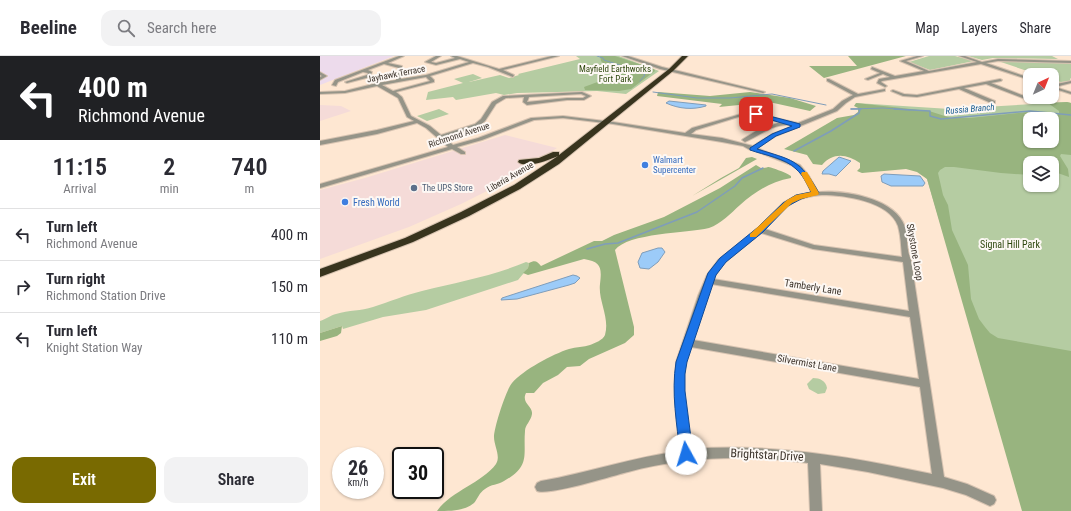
<!DOCTYPE html>
<style>
:root{--surface:#fff;--page:#f2f2f3;--text:#2b2b33;--muted:#7c7c81;--line:#e1e1e2;--accent:#796a01}
body{margin:0;font-family:"Roboto Condensed",sans-serif;background:var(--page);color:var(--text);height:100vh;display:flex;flex-direction:column;font-size:15px;white-space:nowrap}
*{box-sizing:border-box;margin:0}
p{font-size:13px;color:var(--muted)}
.icon{flex:none;width:22px;height:22px;fill:none;stroke:currentColor;stroke-width:2;stroke-linecap:round;stroke-linejoin:round}
.map{position:relative;flex:1;overflow:hidden}
.drawer{display:flex;flex-direction:column;background:var(--surface);width:320px}
.drawer>*{flex:none}
.hud{background:#202124;color:#fff;overflow:hidden}
.needle{width:26px;rotate:43deg}
.fabs{position:absolute;left:703px;top:12px;display:grid;gap:8px}
.fabs a{display:grid;place-items:center;width:36px;height:36px;border-radius:8px;background:var(--surface);box-shadow:0 1px 3px #0004;font-size:20px}
.speed{position:absolute;left:12px;top:391px;display:flex;gap:8px;font-size:20px;font-weight:700;text-align:center}
.speed>*{display:grid;place-content:center;width:52px;height:52px;border-radius:50%;background:var(--surface);box-shadow:0 1px 3px #0004;line-height:1}
.speed small{font-size:10px;font-weight:400}
.speed .limit{border:2px solid #111;border-radius:6px;background:#fff;color:#111}
.pin{position:absolute;display:grid;place-items:center;width:34px;height:34px;color:#fff;margin:-17px;border-radius:8px;box-shadow:0 2px 6px #0006}
.me{position:absolute;width:44px;margin:-22px;rotate:354deg;stroke-linejoin:round;filter:drop-shadow(0 0 3px #0008)}
.turn{display:flex;align-items:center;gap:14px;height:84px;padding:0 12px;font-size:18px}
.turn .icon{width:52px;height:52px;stroke-width:2.5}
.turn b{display:block;font-size:28px;line-height:34px}
.eta{display:flex;justify-content:space-evenly;align-items:center;height:68px;text-align:center}
.eta b{font-size:24px;font-weight:600;line-height:28px}
.cta{display:flex;gap:8px;margin-top:auto;padding:8px 12px}
.cta a{flex:1;height:46px;border-radius:12px;background:var(--accent);color:#fff;font-size:16px;font-weight:600;line-height:46px;text-align:center}
.cta a+a{background:var(--page);color:var(--text)}
ul{padding:0;list-style:none}
li{display:flex;align-items:center;gap:12px;height:52px;padding:0 12px;border-top:1px solid var(--line)}
li div{flex:1}
li b{display:block;font-size:15px}
li em{font-style:normal}
header{display:flex;align-items:center;gap:24px;box-sizing:border-box;height:56px;padding:0 20px;background:var(--surface);border-bottom:1px solid var(--line)}
header strong{font-size:19px}
nav{display:flex;gap:22px;margin-inline-start:auto;font-size:14px}
.search{width:280px;height:36px;background:var(--page);display:flex;align-items:center;gap:10px;box-sizing:border-box;padding:0 14px;border-radius:12px;color:var(--muted);font-size:15px}
main{display:flex;flex:1;min-height:0}
.map>svg:first-child{display:block}
.commercial{fill:#f5dbd8}
.education{fill:#eddbec}
.green{fill:#b5cca2;fill-rule:evenodd}
.forest{fill:#98b47f;fill-rule:evenodd}
.water{fill:#9ccbf8;stroke:#7f9dba}
.lines{fill:none;stroke-linecap:round;stroke-linejoin:round}
.stream-far1{stroke:#7f9dba;stroke-width:1}
.stream{stroke:#7f9dba;stroke-width:1.5}
.minor-casing{stroke:#d7c3b1;stroke-width:2}
.highway-casing{stroke:#d7c3b1;stroke-width:2}
.minor{fill:#959488;fill-rule:evenodd}
.highway{fill:#38341e;fill-rule:evenodd}
.route{fill:#1a73e8;stroke:#114b97}
.slow{fill:#f59e0b}
.shop-dot{fill:#3f7fe0;stroke:#fdf8f4;stroke-width:1.5}
.service-dot{fill:#5c6f8a;stroke:#fdf8f4;stroke-width:1.5}
.labels{text-anchor:middle;dominant-baseline:central;stroke-width:4;stroke-linejoin:round;paint-order:stroke}
.far-park-label{font-size:9px;fill:#2e480e;stroke:#fdf8f4}
.far-street-label{font-size:9px;fill:#3c332b;stroke:#fdf8f4}
.far-water-label{font-size:9px;font-style:italic;fill:#155a90;stroke:#fdf8f4}
.far-shop-label{font-size:9px;fill:#366cbe;stroke:#fdf8f4;text-anchor:start}
.far-service-label{font-size:9px;fill:#4e5e75;stroke:#fdf8f4;text-anchor:start}
.shop-label{font-size:10px;fill:#366cbe;stroke:#fdf8f4;text-anchor:start}
.park-label{font-size:10px;fill:#2e480e;stroke:#fdf8f4}
.street-label{font-size:10px;fill:#3c332b;stroke:#fdf8f4}
.near-street-label{font-size:12px;fill:#3c332b;stroke:#fdf8f4}
</style>
<header>
<strong>Beeline</strong>
<div class="search"><svg class="icon" aria-label="search" viewBox="0 0 24 24"><circle cx="10" cy="10" r="6"/><path d="M15 15l6 6"/></svg>Search here</div>
<nav><a>Map</a><a>Layers</a><a>Share</a></nav>
</header>
<main>
<section class="drawer">
<div class="hud">
<div class="turn"><svg class="icon" aria-label="left" viewBox="0 0 24 24"><path d="M17 20v-9H6M10 6l-5 5 5 5"/></svg><div><b>400 m</b>Richmond Avenue</div></div>
</div>
<div class="eta">
<div><b>11:15</b><p>Arrival</p></div>
<div><b>2</b><p>min</p></div>
<div><b>740</b><p>m</p></div>
</div>
<ul>
<li><svg class="icon" aria-label="left" viewBox="0 0 24 24"><path d="M17 20v-9H6M10 6l-5 5 5 5"/></svg><div><b>Turn left</b><p>Richmond Avenue</p></div><em>400 m</em></li>
<li><svg class="icon" aria-label="right" viewBox="0 0 24 24"><path d="M7 20v-9h11M14 6l5 5-5 5"/></svg><div><b>Turn right</b><p>Richmond Station Drive</p></div><em>150 m</em></li>
<li><svg class="icon" aria-label="left" viewBox="0 0 24 24"><path d="M17 20v-9H6M10 6l-5 5 5 5"/></svg><div><b>Turn left</b><p>Knight Station Way</p></div><em>110 m</em></li>
</ul>
<div class="cta"><a>Exit</a><a>Share</a></div>
</section>
<div class="map">
<svg width="751" height="455" viewBox="0 0 751 455">
<rect width="100%" height="100%" fill="#fee7d2"/>
<path class="commercial" d="M 0,49 L 21,50 L 31,55 L 0,65 Z
M 185,79 L 237,92 L 214,107 L 171,133 L 141,148 L 89,171 L 0,203 L 0,134 L 45,122 Z"/>
<path class="education" d="M 0,0 L 74,0 L 0,29 Z"/>
<path class="green" d="M 256,0 L 299,0 L 339,15 L 306,38 L 277,35 L 197,37 L 184,39 L 176,37 L 136,44 L 133,41 L 106,44 L 108,36 L 143,27 L 134,23 L 153,18 L 162,22 L 149,26 L 180,19 L 189,22 L 199,19 L 198,18 L 260,3 Z
M 609,0 L 635,0 L 654,5 L 610,14 L 589,6 Z
M 648,0 L 732,0 L 738,3 L 673,2 L 662,4 Z
M 680,4 L 751,7 L 751,22 L 750,23 L 751,25 L 741,26 L 732,24 L 732,19 L 719,19 L 678,5 Z
M 747,46 L 751,47 L 751,455 L 706,455 L 607,123 L 536,47 L 630,53 ZM 710,63 L 732,63 L 732,85 L 710,85 ZM 710,107 L 732,107 L 732,129 L 710,129 Z
M 119,53 L 129,58 L 107,65 L 97,60 Z
M 206,206 L 209,207 L 208,212 L 198,224 L 106,254 L 63,261 L 23,273 L 22,270 L 0,277 L 0,265 C 6,263 11,259 16,258 C 29,254 41,255 53,251 C 69,246 85,239 102,235 C 137,226 173,220 206,206 Z
M 493,322 C 500,322 506,325 507,332 L 505,337 L 498,338 L 489,333 L 487,328 Z"/>
<path class="forest" d="M 280,0 L 295,0 L 334,13 L 335,15 L 311,33 L 299,35 L 265,34 L 264,31 L 291,21 L 288,12 L 281,5 Z
M 528,0 L 586,0 L 504,22 L 489,10 L 537,10 Z
M 338,36 L 390,40 L 430,36 L 470,42 L 496,50 L 490,55 L 449,46 L 399,51 L 402,48 L 337,40 Z
M 747,46 L 751,47 L 751,99 L 741,98 L 740,100 L 748,113 L 749,121 L 732,115 L 732,107 L 710,107 L 710,112 L 705,112 L 710,115 L 710,119 L 681,117 L 634,111 L 625,111 L 620,114 L 618,117 L 623,139 L 628,149 L 632,174 L 648,209 L 651,243 L 659,263 L 665,271 L 670,277 L 678,282 L 751,295 L 751,455 L 702,455 L 607,123 L 597,116 L 586,113 L 542,117 L 537,115 L 540,112 L 540,107 C 527,98 513,96 502,109 L 493,108 L 487,99 L 464,93 L 517,62 L 534,59 L 538,56 L 538,52 L 534,50 L 536,47 L 609,55 L 631,62 L 649,62 L 708,56 L 739,58 L 739,55 L 728,47 ZM 710,63 L 732,63 L 732,85 L 710,85 Z
M 432,101 L 437,103 L 372,140 L 401,122 L 419,112 L 426,102 Z
M 436,109 L 441,112 C 443,112 446,112 448,111 C 451,111 467,117 471,120 L 471,122 C 450,126 436,135 420,149 C 411,157 401,168 389,172 C 367,177 308,177 295,194 L 314,271 L 314,279 L 305,287 L 269,303 L 260,310 L 247,311 L 238,319 L 223,327 L 214,337 L 206,337 C 201,347 213,350 212,358 C 211,365 205,369 205,375 C 203,399 211,410 184,425 C 178,429 171,428 165,433 C 159,437 158,442 154,447 C 144,455 131,455 117,455 C 131,435 162,427 176,408 C 181,400 174,390 174,381 C 174,372 186,334 192,327 C 203,314 233,298 249,293 C 256,291 264,291 270,289 C 275,287 283,284 285,279 C 290,261 278,245 280,228 C 282,211 281,206 264,203 L 208,219 L 203,217 L 208,212 L 209,207 C 215,204 217,205 221,210 L 274,185 L 282,185 L 294,179 L 344,161 L 400,132 Z
M 22,270 L 21,277 L 17,280 L 0,285 L 0,277 Z"/>
<path class="water" d="M 349,45 L 386,49 L 386,50 C 373,54 359,53 346,47 Z
M 519,101 L 531,105 L 516,120 L 509,118 L 502,118 L 503,115 Z
M 564,118 L 600,120 L 605,127 L 603,130 L 571,130 L 562,126 L 561,120 Z
M 338,192 L 342,192 L 345,196 L 338,206 L 329,213 L 320,212 L 318,206 L 322,197 Z
M 253,219 L 257,220 L 260,222 L 255,227 L 249,229 L 197,243 L 181,244 L 182,242 Z"/>
<g class="lines">
<path class="stream-far1" d="M 277,0 L 283,2 L 284,4 L 321,16 L 325,19 L 320,25
M 333,36 L 377,42 L 410,42 L 452,38 L 506,49
M 531,53 L 563,52 L 590,54"/>
<path class="stream" d="M 531,53 L 541,53
M 574,53 L 610,55 L 610,60 L 621,63 L 710,55 L 751,59
M 474,95 L 511,75 L 539,57 L 540,53
M 267,193 L 285,188 L 298,187 L 377,156 L 415,130 L 422,122 L 443,112"/>
<g class="minor-casing">
<path id="minor" d="M 79,0 L 84,0 L 68,7 L 82,10 L 81,23 L 106,19 L 149,6 L 140,3 L 116,9 L 105,6 L 116,0 L 121,0 L 111,6 L 116,7 L 135,2 L 131,0 L 137,0 L 179,13 L 232,0 L 239,0 L 183,14 L 194,19 L 193,21 L 168,11 L 153,7 L 110,20 L 114,24 L 114,26 L 76,36 L 82,41 L 91,60 L 110,70 L 121,79 L 155,68 L 161,63 L 172,46 L 183,40 L 262,36 L 271,40 L 264,44 L 247,44 L 207,49 L 203,46 L 204,41 L 186,42 L 176,48 L 165,65 L 159,70 L 124,81 L 133,89 L 158,82 L 211,62 L 243,60 L 293,66 L 365,77 L 372,72 L 428,56 L 478,67 L 513,53 L 522,45 L 533,39 L 507,25 L 507,23 L 509,23 L 538,38 L 565,33 L 565,35 L 535,41 L 526,47 L 517,55 L 456,80 L 437,92 L 480,109 L 489,120 L 498,136 C 523,134 575,141 585,171 C 588,181 586,194 591,204 L 624,421 L 647,428 L 674,440 L 676,444 L 674,448 L 670,450 L 646,439 L 623,432 L 548,416 L 500,408 L 502,455 L 490,455 L 488,407 C 428,399 367,400 308,416 C 292,420 228,440 217,435 L 215,431 L 217,427 L 221,425 C 268,417 313,401 361,395 L 355,341 L 356,306 L 378,240 L 387,219 L 398,204 L 438,173 L 463,147 L 474,141 L 492,136 L 483,120 L 476,111 L 433,94 L 430,94 L 423,90 L 402,86 L 293,68 L 243,62 L 214,64 L 162,84 L 137,91 L 145,96 L 145,98 L 141,98 L 132,93 L 0,132 L 0,128 L 128,91 L 106,72 L 97,67 L 57,78 L 0,89 L 0,85 L 57,74 L 94,65 L 87,61 L 78,42 L 57,30 L 25,37 L 0,38 L 0,36 L 25,35 L 57,27 L 76,24 L 79,12 L 64,8 L 48,14 L 52,16 L 50,21 L 27,27 L 25,26 L 47,19 L 48,17 L 43,16 L 18,26 L 16,30 L 12,29 L 15,24 ZM 106,21 L 110,25 L 73,35 L 62,29 ZM 261,38 L 266,40 L 263,42 L 247,42 L 207,46 L 209,41 ZM 428,58 L 460,66 L 436,75 L 423,83 L 422,84 L 425,86 C 441,79 456,65 474,70 L 452,78 L 433,90 L 402,82 L 371,78 L 376,74 ZM 502,139 C 524,139 569,145 578,170 C 581,180 581,191 582,201 L 494,189 L 445,173 C 465,153 470,141 502,139 ZM 441,177 L 493,193 L 583,206 L 589,255 L 393,223 L 404,207 ZM 391,228 L 590,261 L 599,323 L 373,284 ZM 371,291 L 600,331 L 612,418 C 533,401 453,387 372,393 C 368,367 360,332 366,306 C 367,301 369,296 371,291 Z
M 302,0 L 308,0 L 342,11 L 445,36 L 443,37 L 340,13 Z
M 597,0 L 603,0 L 586,5 L 609,15 L 657,6 L 639,0 L 645,0 L 662,6 L 678,3 L 751,5 L 751,7 L 678,5 L 666,7 L 710,22 L 710,24 L 661,8 L 562,25 L 561,26 L 567,30 L 565,31 L 557,27 L 559,23 L 570,21 L 563,18 L 548,24 L 545,23 L 560,17 L 551,13 L 552,11 L 575,20 L 604,15 L 580,5 Z
M 0,16 L 7,20 L 0,24 L 0,21 L 2,20 L 0,19 Z
M 680,23 L 682,24 L 681,25 L 671,27 L 717,45 L 713,46 L 666,28 L 644,32 L 675,45 L 675,47 L 671,47 L 639,33 L 597,41 L 583,40 L 571,35 L 573,34 L 584,38 L 597,39 Z
M 751,25 L 751,27 L 735,31 L 751,36 L 751,38 L 732,32 L 732,29 Z"/>
</g>
<g class="highway-casing">
<path id="highway" d="M 362,0 L 368,0 L 353,15 L 239,108 L 200,133 L 149,160 L 93,186 L 0,221 L 0,213 L 85,182 L 141,156 L 194,129 L 238,100 C 229,104 206,113 198,106 L 199,104 L 219,102 L 233,96 L 239,96 L 239,99 L 349,13 Z"/>
</g>
<use href="#minor" class="minor"/>
<use href="#highway" class="highway"/>
</g>
<path class="route" d="M 434,56 L 480,68 L 480,71 L 456,80 L 437,93 C 472,104 480,103 499,137 L 481,143 L 468,150 L 443,176 L 406,206 L 396,219 L 367,306 L 365,318 L 365,335 L 373,398 L 371,403 L 366,404 L 362,403 L 360,398 C 357,368 351,337 356,306 L 388,217 L 400,202 L 437,172 L 463,147 L 476,139 L 491,136 C 487,128 483,119 476,113 C 465,102 444,99 430,94 L 430,92 L 452,78 L 472,70 L 434,59 Z"/>
<path class="slow" d="M 482,116 L 487,116 L 499,137 L 498,139 L 481,143 L 472,147 L 436,181 L 430,181 L 430,178 L 467,144 L 476,139 L 491,136 L 481,118 Z"/>
<g class="shop-dot">
<circle cx="325" cy="109" r="4"/>
<circle cx="25" cy="146" r="4"/>
</g>
<circle class="service-dot" cx="94" cy="132" r="4"/>
<g class="labels">
<g class="far-park-label">
<text x="295" y="13">Mayfield Earthworks<tspan x="295" dy="10">Fort Park</tspan></text>
</g>
<g class="far-street-label">
<text transform="translate(76 18) rotate(-11)">Jayhawk Terrace</text>
<text transform="translate(139 79) rotate(-18)">Richmond Avenue</text>
<text transform="translate(190 121) rotate(-30)">Liberia Avenue</text>
</g>
<g class="far-water-label">
<text transform="translate(650 53) rotate(-5)">Russia Branch</text>
</g>
<g class="far-shop-label">
<text x="333" y="104">Walmart<tspan x="333" dy="10">Supercenter</tspan></text>
</g>
<g class="far-service-label">
<text x="102" y="132">The UPS Store</text>
</g>
<g class="shop-label">
<text x="33" y="146">Fresh World</text>
</g>
<g class="park-label">
<text x="690" y="188">Signal Hill Park</text>
</g>
<g class="street-label">
<text transform="translate(595 196) rotate(80)">Skystone Loop</text>
<text transform="translate(493 231) rotate(9)">Tamberly Lane</text>
<text transform="translate(487 307) rotate(10)">Silvermist Lane</text>
</g>
<g class="near-street-label">
<text transform="translate(447 399) rotate(3)">Brightstar Drive</text>
</g>
</g>
</svg>
<div class="fabs">
<a><svg class="needle" viewBox="-14 -14 28 28"><path d="M0-13l5 13h-10z" fill="#e53935"/><path d="M0 13l5-13h-10z" fill="#7c7c81"/></svg></a>
<a><svg class="icon" aria-label="sound" viewBox="0 0 24 24"><path d="M4 9h4l5-4v14l-5-4H4zM17 9q2 3 0 6"/></svg></a>
<a><svg class="icon" aria-label="layers" viewBox="0 0 24 24"><path d="M12 4l9 5-9 5-9-5zM3 14l9 5 9-5"/></svg></a>
</div>
<div class="speed"><div>26<small>km/h</small></div><div class="limit">30</div></div>
<div class="pin" style="left:436px;top:58px;background:#d93025"><svg class="icon" aria-label="arrive" viewBox="0 0 24 24"><path d="M6 21V4h12l-3 4 3 4H6"/></svg></div>
<svg class="me" style="left:366px;top:398px" viewBox="-20 -20 40 40"><circle r="19" fill="#fff"/><path d="M0-13L10 11 0 6-10 11z" fill="#1a73e8"/></svg>
</div>
</main>
